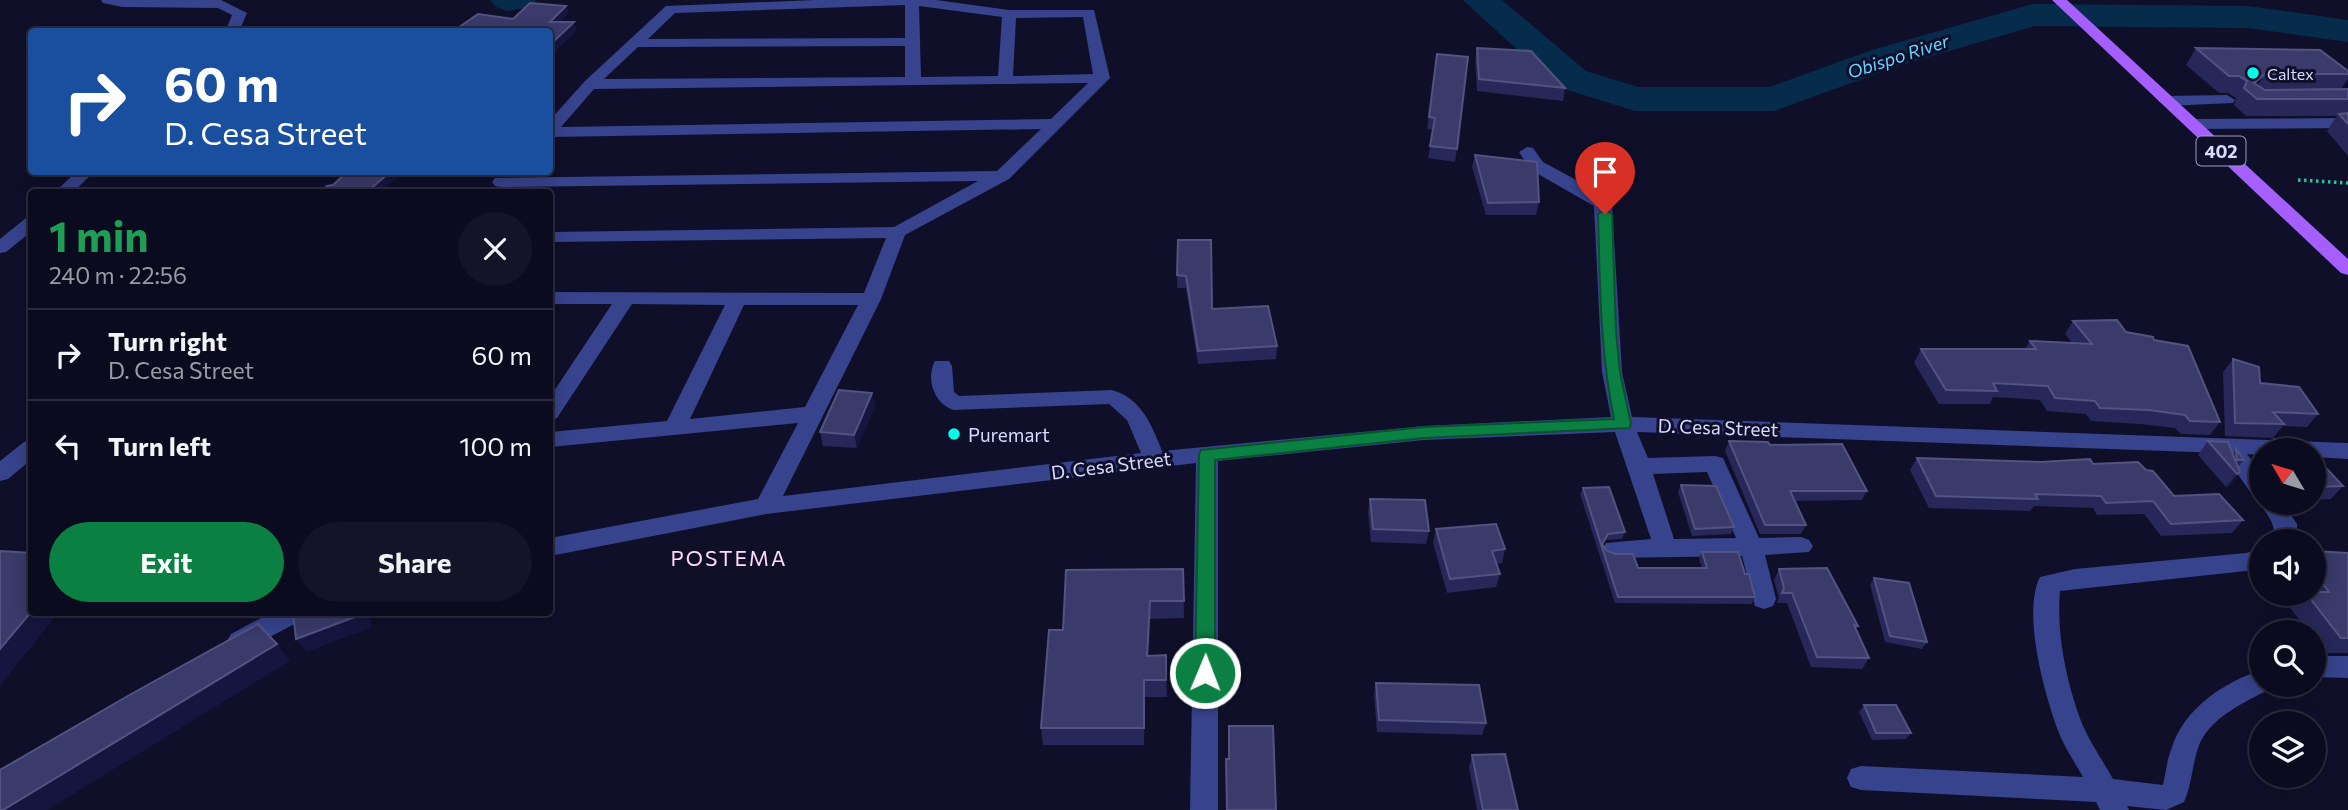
<!DOCTYPE html>
<meta charset="utf-8">
<style>
:root{--surface:#0b0b20;--page:#141429;--text:#f1f3f6;--muted:#9a9ba5;--line:#2b2b3e;--accent:#0b8043}
body{margin:0;font-family:Commissioner,sans-serif;background:var(--page);color:var(--text);height:100vh;display:flex;flex-direction:column;font-size:26px;white-space:nowrap}
*{box-sizing:border-box;margin:0}
p{font-size:23px;color:var(--muted)}
.icon{flex:none;width:38px;height:38px;fill:none;stroke:currentColor;stroke-width:2;stroke-linecap:round;stroke-linejoin:round}
.map{position:relative;flex:1;overflow:hidden}
.panel{position:absolute;left:28px;top:189px;width:525px;height:427px;display:flex;flex-direction:column;background:var(--surface);border-radius:7px;box-shadow:0 4px 18px #0003,0 0 0 2px var(--line)}
.panel>*{flex:none}
.hud{position:absolute;left:28px;top:28px;width:525px;height:147px;border-radius:7px;box-shadow:0 4px 18px #0003,0 0 0 2px var(--line);background:#1a4fa0;color:#fff;overflow:hidden}
.needle{width:46px;rotate:308deg}
.controls{position:absolute;left:2249px;top:438px;display:grid;gap:14px}
.controls a{display:grid;place-items:center;width:77px;height:77px;border-radius:50%;background:var(--surface);box-shadow:0 4px 18px #0003,0 0 0 2px var(--line);font-size:35px}
.pin{position:absolute;display:grid;place-items:center;width:60px;height:60px;color:#fff;margin:-72px -30px;border-radius:50% 50% 50% 0;rotate:-45deg;box-shadow:0 0 7px #0007}
.pin .icon{rotate:45deg}
.me{position:absolute;width:77px;margin:-38px;rotate:1deg;stroke-linejoin:round;filter:drop-shadow(0 0 5px #0008)}
.turn{display:flex;align-items:center;gap:24px;height:147px;padding:0 21px;font-size:32px}
.turn .icon{width:91px;height:91px;stroke-width:2.5}
.turn b{display:block;font-size:49px;line-height:60px}
.round{display:grid;place-items:center;flex:none;width:74px;height:74px;border-radius:37px;background:var(--page)}
.headline{display:flex;align-items:center;justify-content:space-between;height:119px;padding:0 21px}
h1{font-size:42px;font-weight:700;line-height:52px;color:#1e9e55}
.action{display:flex;gap:14px;margin-top:auto;padding:14px 21px}
.action a{flex:1;height:80px;border-radius:42px;background:var(--accent);color:#fff;font-size:28px;font-weight:700;line-height:80px;text-align:center}
.action a+a{background:var(--page);color:var(--text)}
ul{padding:0;list-style:none}
li{display:flex;align-items:center;gap:21px;height:91px;padding:0 21px;border-top:2px solid var(--line)}
li div{flex:1}
li b{display:block;font-size:26px}
li em{font-style:normal}
.map>svg:first-child{display:block}
.lines{fill:none;stroke-linecap:round;stroke-linejoin:round}
.river{fill:#072c4b;fill-rule:evenodd}
.path{stroke:#27c49d;stroke-width:3.5;stroke-dasharray:2.5 3.5;stroke-linecap:butt}
.minor{fill:#37438c;fill-rule:evenodd}
.major{fill:#a55fff;fill-rule:evenodd}
.wall{fill:#272759}
.shaded-wall{fill:#16153f}
.building{fill:#3a3a6b;stroke:#535382;stroke-width:2}
.route{fill:#0b8043;stroke:#07532c;stroke-width:2}
.poi-dot{fill:#04ffe9;stroke:#0f0f2a;stroke-width:2.5}
.labels{text-anchor:middle;dominant-baseline:central;stroke-width:6;stroke-linejoin:round;paint-order:stroke}
.far-poi-label{font-size:16px;fill:#d8dbff;stroke:#0f0f2a;text-anchor:start}
.far-water-label{font-size:18px;font-style:italic;fill:#66d5ff;stroke:#0f0f2a}
.shield{fill:#0f0f2a;stroke:#9c9ebf;stroke-width:2}
.shield-label{font-size:18px;font-weight:bold;fill:#d8dbff}
.street-label{font-size:19px;fill:#d8dbff;stroke:#0f0f2a}
.poi-label{font-size:19px;fill:#d8dbff;stroke:#0f0f2a;text-anchor:start}
.neighbourhood-label{font-size:21px;letter-spacing:2px;fill:#ffdaf8;stroke:#0f0f2a}
</style>
<div class="map">
<svg width="2348" height="810" viewBox="0 0 2348 810">
<rect width="100%" height="100%" fill="#0f0f2a"/>
<g class="lines">
<path class="river" d="M 490,0 L 536,0 L 530,7 L 508,11 L 496,7 Z
M 1463,0 L 1502,0 L 1586,71 L 1638,87 L 1770,87 L 1872,50 L 2033,4 L 2248,6 L 2348,20 L 2348,42 L 2248,28 L 2035,26 L 1898,66 L 1774,111 L 1635,111 L 1558,87 Z"/>
<path class="path" d="M 2298,180 L 2348,183"/>
<path class="minor" d="M 101,0 L 221,0 L 247,13 L 239,32 L 225,32 L 232,15 L 218,8 L 122,7 L 103,3 Z
M 815,0 L 936,0 L 1009,10 L 1094,10 L 1110,78 L 1009,179 L 905,235 L 881,299 L 783,496 L 1141,453 L 1127,420 L 1109,404 L 954,410 C 935,405 925,379 935,361 L 949,361 L 952,366 L 954,392 L 959,396 L 1112,390 C 1141,398 1152,425 1162,451 L 1424,426 L 1611,417 L 1602,372 L 1594,206 L 1531,170 L 1519,152 L 1527,147 L 1533,148 L 1543,162 L 1604,195 L 1612,205 L 1622,372 L 1632,417 L 2348,443 L 2348,459 L 2314,457 L 2314,450 L 2261,450 L 2261,455 L 2247,454 L 2261,473 L 2261,502 L 2282,502 L 2297,524 L 2297,541 L 2272,541 C 2279,526 2266,514 2259,502 L 2261,498 L 2253,496 L 2223,453 L 1637,432 L 1648,458 L 1715,456 L 1723,458 L 1759,538 L 1801,537 L 1809,540 L 1813,546 L 1809,552 L 1765,555 L 1776,599 L 1773,606 L 1764,609 L 1755,606 L 1742,556 L 1614,558 L 1606,555 L 1602,549 L 1606,543 L 1651,539 L 1615,432 L 1424,440 L 1218,461 L 1218,810 L 1190,810 L 1196,463 L 766,514 L 550,556 L 550,538 L 758,499 L 798,423 L 550,447 L 550,432 L 667,421 L 725,305 L 632,304 L 557,418 L 550,420 L 550,397 L 612,304 L 550,304 L 550,292 L 864,293 L 886,238 L 550,242 L 550,232 L 894,227 L 978,181 L 501,187 L 495,186 L 492,182 L 495,178 L 997,171 L 1041,129 L 550,137 L 550,120 L 585,81 L 666,6 ZM 905,5 L 905,38 L 648,39 L 675,13 ZM 919,6 L 1002,17 L 998,76 L 921,77 ZM 1083,17 L 1093,74 L 1013,76 L 1016,18 ZM 905,46 L 905,77 L 604,79 L 638,47 ZM 1088,83 L 1051,119 L 561,127 L 594,89 ZM 744,305 L 858,305 L 805,407 L 690,419 ZM 1707,472 L 1736,538 L 1674,539 L 1653,474 Z
M 2227,95 L 2235,100 L 2233,103 L 2166,106 L 2158,101 L 2166,96 Z
M 2348,118 L 2348,128 L 2191,129 L 2183,124 L 2191,119 Z
M 76,172 L 94,172 L 73,192 L 55,192 Z
M 32,217 L 32,231 L 6,252 L 0,253 L 0,239 L 26,218 Z
M 32,439 L 32,459 L 8,479 L 0,481 L 0,461 L 24,442 Z
M 2261,549 L 2261,567 L 2246,571 L 2060,591 C 2056,634 2067,685 2083,726 C 2091,744 2103,761 2113,779 L 2163,785 C 2166,772 2167,759 2172,747 C 2185,708 2223,683 2261,670 L 2261,684 L 2272,684 L 2270,689 C 2245,702 2208,718 2198,748 C 2192,766 2192,784 2184,802 L 2166,810 L 2127,806 L 2129,810 L 2100,810 L 2096,802 L 1861,790 L 1851,787 L 1847,778 L 1851,769 L 1861,766 L 2083,777 C 2074,761 2063,745 2057,728 C 2044,691 2022,613 2040,577 L 2075,569 L 2246,553 Z
M 272,612 L 307,612 L 304,619 L 249,648 L 240,651 L 231,648 L 227,641 L 231,634 Z
M 2314,656 L 2348,656 L 2348,678 L 2314,677 Z"/>
<path class="major" d="M 2052,0 L 2067,0 L 2348,259 L 2348,275 L 2341,273 Z"/>
</g>
<path class="wall" d="M 1477,48 L 1565,88 L 1563,101 L 1477,91 L 1475,60 Z
M 2196,48 L 2348,71 L 2348,79 L 2341,89 L 2348,99 L 2348,156 L 2327,131 L 2337,116 L 2246,116 L 2234,105 L 2236,98 L 2228,93 L 2219,93 L 2186,65 Z
M 1437,54 L 1457,149 L 1455,162 L 1428,158 L 1433,130 L 1427,129 Z
M 1475,155 L 1539,202 L 1536,215 L 1486,215 L 1472,167 Z
M 1178,240 L 1212,309 L 1277,346 L 1276,359 L 1198,364 L 1186,288 L 1177,288 Z
M 2073,321 L 2126,332 L 2154,340 L 2220,422 L 2210,435 L 2181,434 L 2175,428 L 2140,424 L 2091,421 L 2086,414 L 2047,411 L 2040,400 L 1993,397 L 1990,404 L 1939,404 L 1914,363 L 1921,349 L 2025,349 L 2030,341 L 2072,343 L 2065,334 Z
M 2233,359 L 2260,383 L 2318,414 L 2307,427 L 2283,426 L 2273,438 L 2225,436 L 2223,372 Z
M 875,406 L 857,448 L 823,446 L 820,432 Z
M 2274,439 L 2308,450 L 2261,450 L 2261,469 L 2252,457 L 2263,444 L 2271,444 Z
M 1729,441 L 1770,445 L 1867,491 L 1862,500 L 1794,501 L 1806,525 L 1801,534 L 1760,534 L 1725,451 Z
M 2208,441 L 2233,453 L 2236,449 L 2244,460 L 2238,467 L 2240,472 L 2230,485 L 2226,487 L 2198,455 Z
M 2314,455 L 2343,486 L 2331,499 L 2314,500 Z
M 1917,458 L 2093,464 L 2146,470 L 2174,496 L 2243,520 L 2232,533 L 2161,536 L 2144,514 L 2097,515 L 2093,508 L 2034,506 L 2030,511 L 1929,508 L 1910,470 Z
M 1681,485 L 1734,527 L 1731,534 L 1692,536 L 1678,492 Z
M 1583,488 L 1625,532 L 1622,539 L 1606,540 L 1603,545 L 1607,551 L 1638,568 L 1702,568 L 1699,559 L 1702,552 L 1745,574 L 1755,597 L 1752,604 L 1615,603 L 1580,494 Z
M 1370,499 L 1429,531 L 1426,544 L 1371,542 L 1368,512 Z
M 1436,529 L 1505,549 L 1502,563 L 1496,564 L 1500,574 L 1496,587 L 1447,593 L 1433,543 Z
M 2314,551 L 2348,553 L 2348,653 L 2325,653 L 2314,638 L 2314,632 L 2309,632 L 2290,608 L 2303,593 L 2314,593 Z
M 1183,569 L 1184,618 L 1150,619 L 1149,656 L 1166,655 L 1167,697 L 1145,697 L 1144,745 L 1043,745 L 1041,728 L 1063,630 Z
M 1779,569 L 1858,626 L 1856,629 L 1869,658 L 1862,669 L 1811,667 L 1787,603 L 1777,603 L 1779,598 L 1774,580 Z
M 1874,578 L 1927,642 L 1922,649 L 1885,642 L 1870,585 Z
M 1376,683 L 1486,723 L 1482,735 L 1377,732 L 1374,695 Z
M 1864,705 L 1911,733 L 1906,739 L 1872,740 L 1859,712 Z
M 1472,755 L 1518,810 L 1477,810 L 1469,768 Z"/>
<path class="shaded-wall" d="M 566,6 L 569,13 L 552,30 L 550,22 Z
M 574,22 L 577,31 L 550,56 L 550,45 Z
M 2265,74 L 2254,91 L 2254,83 Z
M 390,172 L 404,172 L 381,192 L 367,192 Z
M 872,393 L 875,406 L 857,448 L 854,435 Z
M 2240,472 L 2230,485 L 2226,487 L 2237,474 Z
M 1150,601 L 1150,619 L 1148,673 L 1147,656 Z
M 32,611 L 32,612 L 59,612 L 0,686 L 0,649 Z
M 362,612 L 369,612 L 371,628 L 306,652 L 296,639 Z
M 277,644 L 290,661 L 47,810 L 3,810 Z"/>
<path class="building" d="M 530,3 L 566,6 L 550,22 L 574,22 L 550,45 L 550,32 L 452,32 L 478,14 L 513,19 Z
M 1477,48 L 1531,51 L 1565,88 L 1479,79 Z
M 2196,48 L 2320,50 L 2348,71 L 2348,74 L 2265,74 L 2254,83 L 2265,90 L 2348,89 L 2348,99 L 2257,99 L 2244,88 L 2247,81 L 2239,76 L 2229,76 Z
M 1437,54 L 1468,57 L 1457,149 L 1430,146 L 1435,118 L 1429,117 Z
M 2348,113 L 2348,124 L 2339,114 Z
M 1475,155 L 1537,162 L 1539,202 L 1488,203 Z
M 347,172 L 390,172 L 367,192 L 319,192 L 327,186 L 333,185 Z
M 1178,240 L 1211,240 L 1212,309 L 1268,306 L 1277,346 L 1198,351 L 1186,276 L 1177,275 Z
M 2117,320 L 2126,332 L 2153,337 L 2154,340 L 2188,346 L 2220,422 L 2190,421 L 2185,415 L 2149,410 L 2100,408 L 2095,401 L 2055,398 L 2048,386 L 1993,383 L 1997,391 L 1946,390 L 1921,349 L 2036,349 L 2030,341 L 2092,344 L 2073,321 Z
M 2233,359 L 2259,367 L 2260,383 L 2299,387 L 2318,414 L 2273,412 L 2284,424 L 2235,423 Z
M 839,390 L 872,393 L 854,435 L 820,432 Z
M 2274,439 L 2298,439 L 2308,450 L 2268,450 L 2263,444 L 2274,444 Z
M 1729,441 L 1768,442 L 1770,445 L 1842,444 L 1867,491 L 1790,491 L 1806,525 L 1765,525 Z
M 2208,441 L 2228,442 L 2240,472 L 2237,474 Z
M 2236,449 L 2244,460 L 2237,460 Z
M 2314,455 L 2343,486 L 2314,487 Z
M 1917,458 L 2042,462 L 2090,459 L 2093,464 L 2138,462 L 2146,470 L 2153,471 L 2174,496 L 2219,494 L 2243,520 L 2171,524 L 2153,501 L 2106,503 L 2101,496 L 2035,494 L 2038,499 L 1936,496 Z
M 1681,485 L 1716,486 L 1734,527 L 1695,529 Z
M 1609,487 L 1625,532 L 1608,534 L 1602,544 L 1607,551 L 1615,554 L 1633,554 L 1638,568 L 1707,568 L 1702,552 L 1738,552 L 1745,574 L 1749,574 L 1755,597 L 1618,597 L 1583,488 Z
M 1370,499 L 1425,500 L 1429,531 L 1373,529 Z
M 1496,524 L 1505,549 L 1492,551 L 1500,574 L 1450,579 L 1436,529 Z
M 0,551 L 32,553 L 32,611 L 0,649 Z
M 2314,551 L 2348,553 L 2348,638 L 2341,638 L 2306,593 L 2314,593 L 2314,592 L 2329,592 L 2314,572 L 2325,571 L 2314,555 Z
M 1827,568 L 1858,626 L 1854,625 L 1869,658 L 1817,657 L 1792,593 L 1782,593 L 1784,588 L 1779,569 Z
M 1183,569 L 1184,601 L 1150,601 L 1147,656 L 1166,655 L 1166,680 L 1144,680 L 1144,728 L 1041,728 L 1049,630 L 1063,630 L 1066,570 Z
M 1874,578 L 1909,583 L 1927,642 L 1890,636 Z
M 293,612 L 362,612 L 363,614 L 296,639 Z
M 258,624 L 277,644 L 3,810 L 0,810 L 0,770 L 133,693 Z
M 1376,683 L 1479,685 L 1486,723 L 1379,720 Z
M 1864,705 L 1896,705 L 1911,733 L 1876,733 Z
M 1229,726 L 1273,726 L 1276,810 L 1227,810 L 1226,759 L 1229,759 Z
M 1505,754 L 1518,810 L 1483,810 L 1472,755 Z"/>
<path class="route" d="M 1605,210 L 1612,214 L 1616,332 L 1620,372 L 1631,424 L 1629,428 L 1424,438 L 1215,460 L 1215,673 L 1212,679 L 1205,681 L 1198,679 L 1195,673 L 1199,455 L 1201,450 L 1424,427 L 1614,419 C 1600,351 1600,284 1598,214 Z"/>
<g class="poi-dot">
<circle cx="2253" cy="73" r="7"/>
<circle cx="954" cy="434" r="7"/>
</g>
<g class="labels">
<g class="far-poi-label">
<text x="2267" y="73">Caltex</text>
</g>
<g class="far-water-label">
<text transform="translate(1898 56) rotate(-18)">Obispo River</text>
</g>
<rect class="shield" x="2196.5" y="136.5" width="49" height="29" rx="5"/>
<g class="shield-label">
<text x="2221" y="151">402</text>
</g>
<g class="street-label">
<text transform="translate(1718 427) rotate(2)">D. Cesa Street</text>
<text transform="translate(1111 465) rotate(-7)">D. Cesa Street</text>
</g>
<g class="poi-label">
<text x="968" y="434">Puremart</text>
</g>
<g class="neighbourhood-label">
<text x="729" y="557">POSTEMA</text>
</g>
</g>
</svg>
<div class="controls">
<a><svg class="needle" viewBox="-14 -14 28 28"><path d="M0-13l5 13h-10z" fill="#e53935"/><path d="M0 13l5-13h-10z" fill="#9a9ba5"/></svg></a>
<a><svg class="icon" aria-label="sound" viewBox="0 0 24 24"><path d="M4 9h4l5-4v14l-5-4H4zM17 9q2 3 0 6"/></svg></a>
<a><svg class="icon" aria-label="search" viewBox="0 0 24 24"><circle cx="10" cy="10" r="6"/><path d="M15 15l6 6"/></svg></a>
<a><svg class="icon" aria-label="layers" viewBox="0 0 24 24"><path d="M12 4l9 5-9 5-9-5zM3 14l9 5 9-5"/></svg></a>
</div>
<div class="pin" style="left:1605px;top:214px;background:#d93025"><svg class="icon" aria-label="arrive" viewBox="0 0 24 24"><path d="M6 21V4h12l-3 4 3 4H6"/></svg></div>
<svg class="me" style="left:1205px;top:673px" viewBox="-20 -20 40 40"><circle r="17" fill="#0b8043" stroke="#fff" stroke-width="3"/><path d="M0-11L8 9 0 5-8 9z" fill="#fff"/></svg>
<div class="hud">
<div class="turn"><svg class="icon" aria-label="right" viewBox="0 0 24 24"><path d="M7 20v-9h11M14 6l5 5-5 5"/></svg><div><b>60 m</b>D. Cesa Street</div></div>
</div>
<section class="panel">
<div class="headline"><div><h1>1 min</h1><p>240 m · 22:56</p></div><a class="round"><svg class="icon" aria-label="close" viewBox="0 0 24 24"><path d="M6 6l12 12M18 6L6 18"/></svg></a></div>
<ul>
<li><svg class="icon" aria-label="right" viewBox="0 0 24 24"><path d="M7 20v-9h11M14 6l5 5-5 5"/></svg><div><b>Turn right</b><p>D. Cesa Street</p></div><em>60 m</em></li>
<li><svg class="icon" aria-label="left" viewBox="0 0 24 24"><path d="M17 20v-9H6M10 6l-5 5 5 5"/></svg><div><b>Turn left</b></div><em>100 m</em></li>
</ul>
<div class="action"><a>Exit</a><a>Share</a></div>
</section>
</div>
